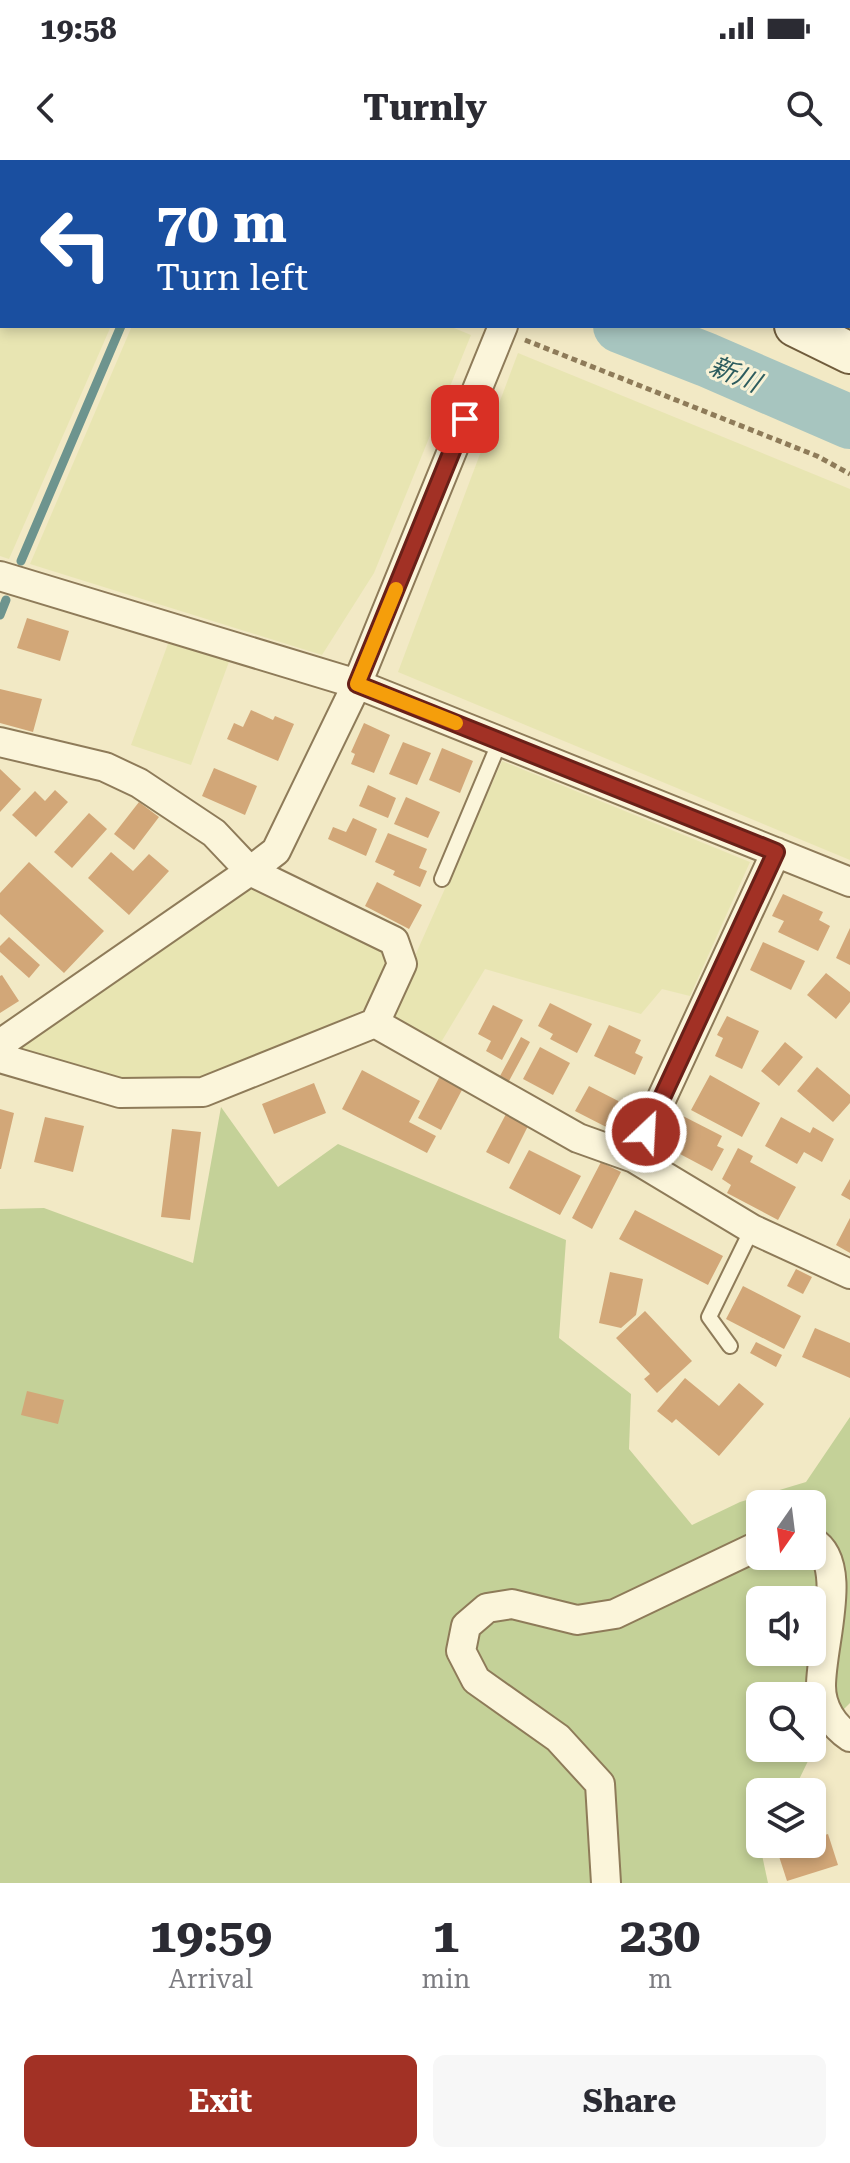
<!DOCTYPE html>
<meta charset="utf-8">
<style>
:root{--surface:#fff;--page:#f7f7f7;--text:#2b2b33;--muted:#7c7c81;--accent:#a23125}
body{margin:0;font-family:"Roboto Serif","Noto Sans JP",serif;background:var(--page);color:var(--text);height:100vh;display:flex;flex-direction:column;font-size:30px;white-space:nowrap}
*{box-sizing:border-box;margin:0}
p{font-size:26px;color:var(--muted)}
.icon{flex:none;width:44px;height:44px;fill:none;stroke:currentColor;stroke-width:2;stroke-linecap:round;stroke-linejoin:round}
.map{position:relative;height:1723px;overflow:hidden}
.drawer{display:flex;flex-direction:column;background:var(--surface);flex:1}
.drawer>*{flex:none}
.top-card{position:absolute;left:0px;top:0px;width:850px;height:168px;box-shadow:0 4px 12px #0003;background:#1a4fa0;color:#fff;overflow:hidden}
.needle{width:52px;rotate:194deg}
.fabs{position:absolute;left:746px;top:1330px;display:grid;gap:16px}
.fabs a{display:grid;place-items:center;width:80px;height:80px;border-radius:12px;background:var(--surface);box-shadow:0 4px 12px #0003;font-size:40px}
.pin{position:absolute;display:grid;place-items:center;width:68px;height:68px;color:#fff;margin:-34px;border-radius:16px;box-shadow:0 4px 12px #0006}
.me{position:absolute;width:88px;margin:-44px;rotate:25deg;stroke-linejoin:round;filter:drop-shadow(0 0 6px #0008)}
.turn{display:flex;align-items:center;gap:28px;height:168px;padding:0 24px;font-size:36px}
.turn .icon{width:104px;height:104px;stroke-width:2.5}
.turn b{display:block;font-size:56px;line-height:68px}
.eta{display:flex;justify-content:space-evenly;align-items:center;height:136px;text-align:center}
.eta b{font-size:48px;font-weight:700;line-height:56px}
.cta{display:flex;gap:16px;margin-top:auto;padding:16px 24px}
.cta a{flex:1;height:92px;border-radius:12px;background:var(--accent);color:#fff;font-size:32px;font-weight:700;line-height:92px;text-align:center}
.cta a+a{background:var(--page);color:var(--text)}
.status{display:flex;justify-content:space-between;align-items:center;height:56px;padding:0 40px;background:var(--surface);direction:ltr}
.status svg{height:22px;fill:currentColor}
header{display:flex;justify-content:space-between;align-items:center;height:104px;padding:0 24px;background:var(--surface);font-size:36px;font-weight:700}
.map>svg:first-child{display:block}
.farmland{fill:#e8e5b2}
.green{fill:#c4d198;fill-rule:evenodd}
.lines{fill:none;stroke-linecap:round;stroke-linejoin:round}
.stream{stroke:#6d948e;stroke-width:9}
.river{stroke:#a7c5bf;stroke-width:54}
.building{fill:#d2a778}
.service-casing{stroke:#8e7b59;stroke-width:18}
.minor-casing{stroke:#8e7b59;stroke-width:32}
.secondary-casing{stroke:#705c3c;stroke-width:44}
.path{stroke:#8e7b59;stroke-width:5;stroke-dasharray:6 4;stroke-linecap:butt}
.service{stroke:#fbf5da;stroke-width:14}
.minor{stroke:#fbf5da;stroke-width:28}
.secondary{stroke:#fbf5da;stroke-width:40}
.route-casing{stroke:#692018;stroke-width:20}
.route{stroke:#a23125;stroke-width:14}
.slow{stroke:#f59e0b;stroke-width:14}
.labels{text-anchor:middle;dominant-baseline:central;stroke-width:6;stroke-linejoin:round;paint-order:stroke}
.water-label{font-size:26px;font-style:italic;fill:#2d5c5e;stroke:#f8f2d6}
</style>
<div class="status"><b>19:58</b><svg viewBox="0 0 49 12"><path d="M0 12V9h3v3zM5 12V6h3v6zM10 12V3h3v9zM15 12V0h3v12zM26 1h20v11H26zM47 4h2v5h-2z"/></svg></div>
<header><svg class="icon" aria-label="back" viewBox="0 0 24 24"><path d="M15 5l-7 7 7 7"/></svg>Turnly<svg class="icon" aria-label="search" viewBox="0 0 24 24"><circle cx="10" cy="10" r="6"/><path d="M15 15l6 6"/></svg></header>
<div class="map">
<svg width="850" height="1723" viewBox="0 0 850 1723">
<rect width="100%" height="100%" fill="#f2e9c5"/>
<path class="farmland" d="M 0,0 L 67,0 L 72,2 L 2,2 L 2,166 L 111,166 L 9,399 L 0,396 Z
M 579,0 L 850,0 L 850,158 L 848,157 L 848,2 L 578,2 Z
M 132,166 L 449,166 L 471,175 L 374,413 L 322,495 L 30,404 Z
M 518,193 L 850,329 L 850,700 L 398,512 Z
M 169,481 L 230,499 L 191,605 L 131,585 Z
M 502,601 L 750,702 L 690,836 L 662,829 L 641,854 L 485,809 L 440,884 L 389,854 Z
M 258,722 L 390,796 L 370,847 L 199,921 L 136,922 L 13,891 Z"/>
<path class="green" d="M 221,947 L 278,1027 L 338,984 L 566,1080 L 559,1178 L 631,1234 L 629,1289 L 692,1365 L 740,1342 L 806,1322 L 850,1257 L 850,1543 L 823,1570 L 793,1632 L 760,1632 L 760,1684 L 767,1684 L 762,1695 L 768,1723 L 0,1723 L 0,1049 L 44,1048 L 193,1103 ZM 760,1344 L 812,1344 L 812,1396 L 760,1396 ZM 760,1440 L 812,1440 L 812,1492 L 760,1492 ZM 760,1536 L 812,1536 L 812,1588 L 760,1588 Z"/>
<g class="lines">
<path class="stream" d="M 21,401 L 121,166
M 0,455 L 6,440"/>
<path class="river" d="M 210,0 L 215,2
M 620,166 L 707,200 L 850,262"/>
</g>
<path class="building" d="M 27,458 L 69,471 L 60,501 L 17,488 Z
M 0,529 L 42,539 L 33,572 L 0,563 Z
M 251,550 L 273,560 L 275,556 L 294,564 L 278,601 L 227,579 L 234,563 L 243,567 Z
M 364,563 L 390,575 L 374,613 L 351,604 L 355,594 L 351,592 Z
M 403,582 L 431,593 L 417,625 L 389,614 Z
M 442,588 L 473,601 L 460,633 L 429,620 Z
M 214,608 L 257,626 L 245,655 L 202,636 Z
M 0,609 L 21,629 L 0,652 Z
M 368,625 L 396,638 L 388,658 L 359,646 Z
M 55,630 L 68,642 L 36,677 L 12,655 L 35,631 L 45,641 Z
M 406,637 L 440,652 L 428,678 L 394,664 Z
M 139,642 L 159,657 L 134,690 L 114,674 Z
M 89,653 L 107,669 L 72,708 L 54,692 Z
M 353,658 L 377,669 L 366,696 L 328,679 L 333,667 L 346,672 Z
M 388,673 L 427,689 L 419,708 L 427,711 L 420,727 L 393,715 L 395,711 L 375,702 Z
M 111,692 L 133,711 L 149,694 L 169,711 L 129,755 L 88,718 Z
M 29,702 L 104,771 L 64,813 L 0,754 L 0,733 Z
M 377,722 L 422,745 L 409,769 L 365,746 Z
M 783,734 L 823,752 L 819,760 L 830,766 L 818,791 L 778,772 L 784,761 L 772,756 Z
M 850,768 L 850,805 L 836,798 Z
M 9,777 L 40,805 L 29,818 L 0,792 L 0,786 Z
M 763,782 L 805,801 L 791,830 L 750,810 Z
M 826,813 L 850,832 L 850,842 L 836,859 L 807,835 Z
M 2,815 L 19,841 L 0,853 L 0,816 Z
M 550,843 L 592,864 L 577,893 L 550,879 L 553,874 L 538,866 Z
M 493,845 L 523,860 L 502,900 L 486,891 L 491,881 L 478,874 Z
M 727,856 L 759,871 L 742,909 L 715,896 L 723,878 L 717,875 Z
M 609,865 L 641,880 L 635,893 L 643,897 L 635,915 L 594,896 Z
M 521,877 L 530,882 L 509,921 L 500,916 Z
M 785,882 L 803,897 L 779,926 L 761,911 Z
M 540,887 L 570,903 L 553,935 L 523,919 Z
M 817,907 L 850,935 L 850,943 L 833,962 L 797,931 Z
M 362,910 L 420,941 L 409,962 L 436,976 L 427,993 L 342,949 Z
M 710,915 L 760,943 L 742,977 L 691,950 Z
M 440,916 L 463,928 L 441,970 L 418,958 Z
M 314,923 L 326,953 L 274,974 L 262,944 Z
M 589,926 L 628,946 L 614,971 L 575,951 Z
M 0,949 L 14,953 L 1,1009 L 0,1009 Z
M 506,954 L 528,966 L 509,1004 L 486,992 Z
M 679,954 L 722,976 L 717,986 L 724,989 L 712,1011 L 680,994 L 684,986 L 667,977 Z
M 45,957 L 84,966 L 73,1012 L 34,1002 Z
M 781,957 L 810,973 L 813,967 L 834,979 L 822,1002 L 804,992 L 797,1004 L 765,986 Z
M 172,969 L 201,972 L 190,1060 L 161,1057 Z
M 738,988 L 753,996 L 750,1002 L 796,1027 L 778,1060 L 727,1033 L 731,1025 L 722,1019 Z
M 529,990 L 581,1016 L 560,1055 L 509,1028 Z
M 601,1002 L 621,1012 L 592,1069 L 572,1058 Z
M 850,1019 L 850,1040 L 841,1035 Z
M 635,1050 L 723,1096 L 708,1125 L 619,1079 Z
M 850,1058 L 850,1093 L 836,1085 Z
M 796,1109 L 812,1117 L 803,1134 L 787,1126 Z
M 610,1112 L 643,1119 L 636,1155 L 621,1168 L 599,1163 Z
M 743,1126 L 801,1156 L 784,1189 L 726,1159 Z
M 645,1151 L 692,1201 L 657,1233 L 644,1219 L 650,1214 L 616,1178 Z
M 815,1168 L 850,1183 L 850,1218 L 802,1197 Z
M 756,1182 L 782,1195 L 776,1207 L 750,1193 Z
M 685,1218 L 719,1246 L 739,1223 L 764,1244 L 719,1296 L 676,1259 L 672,1263 L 657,1251 Z
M 27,1231 L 64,1240 L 58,1264 L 21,1255 Z
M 828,1674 L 838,1705 L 787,1721 L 775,1684 L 812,1684 L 812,1679 Z"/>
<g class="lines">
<g class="service-casing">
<path id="service" d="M 442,719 L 500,581
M 730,1186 L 709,1157 L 752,1069"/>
</g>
<g class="minor-casing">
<path id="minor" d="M 566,2 L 567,0
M 0,416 L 357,524 L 850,722
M 0,582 L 105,607 L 139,623 L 214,673 L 250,711 L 394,781 L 402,804 L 375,863
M 0,884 L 250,711 L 276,691 L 357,524 L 503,166
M 0,898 L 120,933 L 203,932 L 375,863 L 578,978 L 634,998 L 752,1069 L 850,1114
M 634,998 L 776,692
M 812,1381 C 850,1403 821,1483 821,1526 C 821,1547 833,1566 850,1577
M 606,1723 L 600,1624 L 558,1578 L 476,1520 L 461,1491 L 466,1466 L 487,1448 L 512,1444 L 577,1460 L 615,1454 L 760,1385"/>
</g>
<g class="secondary-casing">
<path id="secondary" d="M 389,0 L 394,2
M 795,166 L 850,193"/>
</g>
<path class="path" d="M 105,0 L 110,2
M 525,180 L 817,296 L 850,314"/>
<use href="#service" class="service"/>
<use href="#minor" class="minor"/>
<use href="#secondary" class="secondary"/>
</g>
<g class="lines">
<g class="route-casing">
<path id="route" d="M 465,259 L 357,524 L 776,692 L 646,972"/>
</g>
<use href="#route" class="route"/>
<path class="slow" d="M 396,429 L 357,524 L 456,563"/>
</g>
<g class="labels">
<g class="water-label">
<text transform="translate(735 214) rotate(23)">新川</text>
</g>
</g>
</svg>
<div class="fabs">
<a><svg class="needle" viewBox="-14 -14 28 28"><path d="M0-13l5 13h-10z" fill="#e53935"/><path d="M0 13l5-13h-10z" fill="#7c7c81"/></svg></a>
<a><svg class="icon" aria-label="sound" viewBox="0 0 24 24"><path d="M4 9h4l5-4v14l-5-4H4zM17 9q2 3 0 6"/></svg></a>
<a><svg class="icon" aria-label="search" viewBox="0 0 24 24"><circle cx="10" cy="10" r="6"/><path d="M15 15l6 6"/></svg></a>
<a><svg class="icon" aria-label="layers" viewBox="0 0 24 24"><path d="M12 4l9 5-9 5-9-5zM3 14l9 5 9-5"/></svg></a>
</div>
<div class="pin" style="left:465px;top:259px;background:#d93025"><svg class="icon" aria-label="arrive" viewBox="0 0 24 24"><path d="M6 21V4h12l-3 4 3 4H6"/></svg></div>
<svg class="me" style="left:646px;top:972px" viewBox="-20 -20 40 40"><circle r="17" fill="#a23125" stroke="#fff" stroke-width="3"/><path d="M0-11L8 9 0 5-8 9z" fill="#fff"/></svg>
<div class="top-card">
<div class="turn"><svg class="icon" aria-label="left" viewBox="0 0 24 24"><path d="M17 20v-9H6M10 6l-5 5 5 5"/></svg><div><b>70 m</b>Turn left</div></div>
</div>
</div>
<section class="drawer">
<div class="eta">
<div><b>19:59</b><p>Arrival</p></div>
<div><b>1</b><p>min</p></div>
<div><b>230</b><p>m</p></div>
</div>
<div class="cta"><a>Exit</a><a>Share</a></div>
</section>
